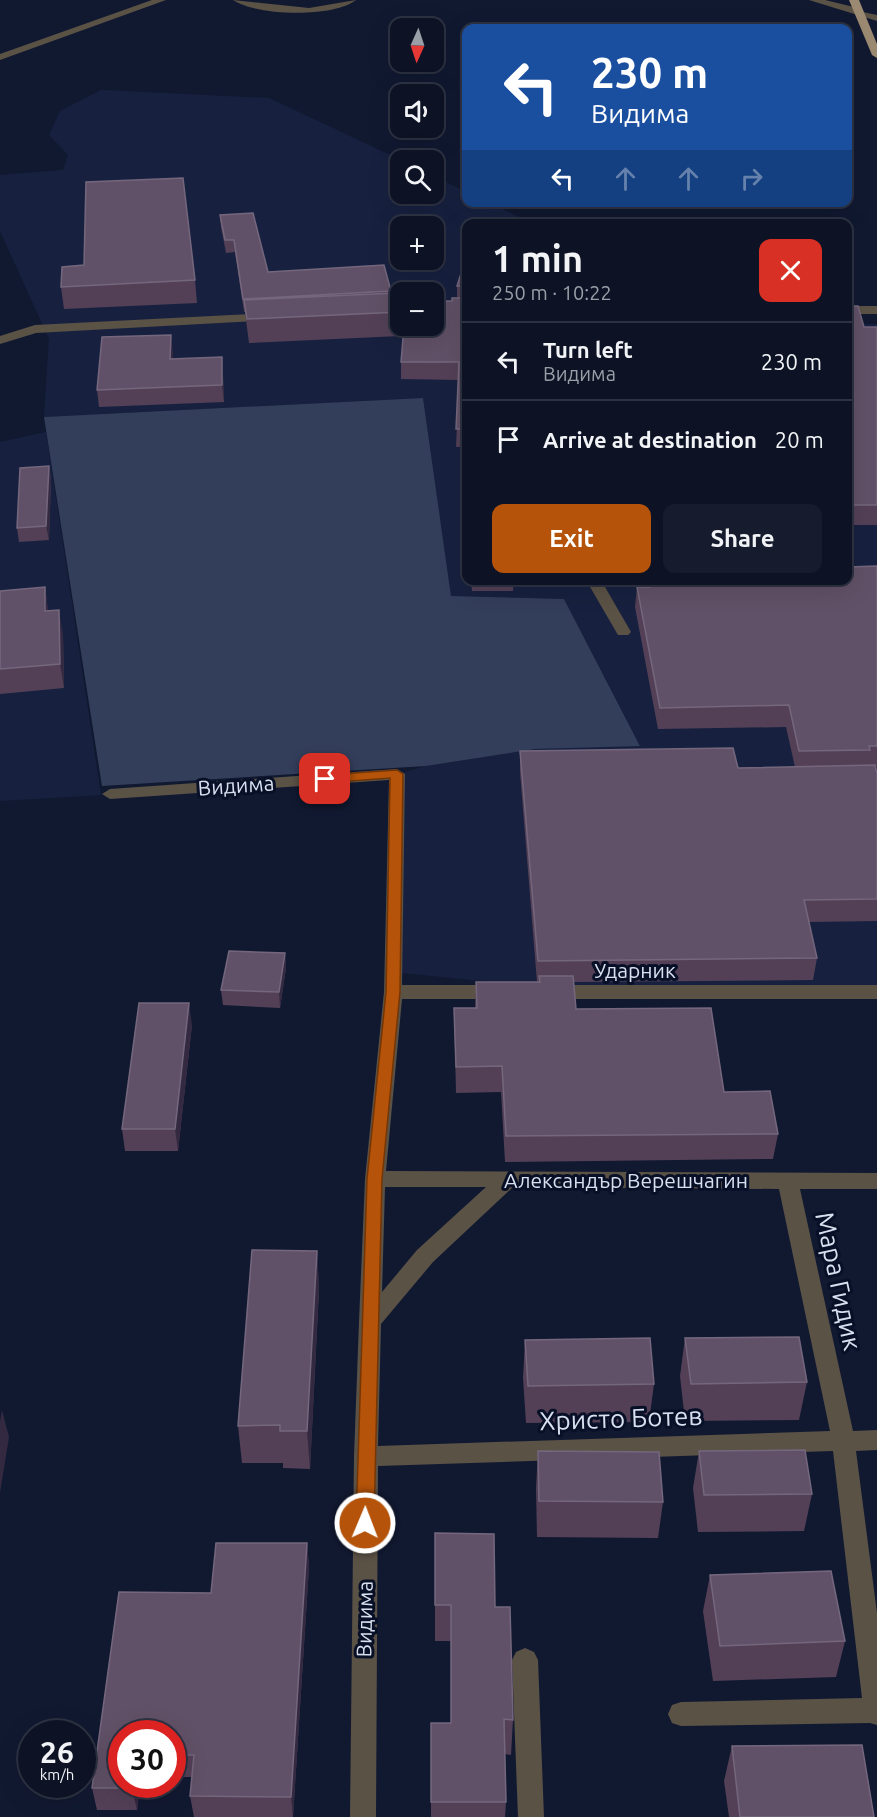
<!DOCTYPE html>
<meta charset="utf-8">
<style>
:root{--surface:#0d1325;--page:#161c2d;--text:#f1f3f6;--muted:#9a9ea7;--line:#2d3242;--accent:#b45309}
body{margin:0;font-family:Ubuntu,sans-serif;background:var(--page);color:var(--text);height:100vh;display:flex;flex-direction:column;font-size:22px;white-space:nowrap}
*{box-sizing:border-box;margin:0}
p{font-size:20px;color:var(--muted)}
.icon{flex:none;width:33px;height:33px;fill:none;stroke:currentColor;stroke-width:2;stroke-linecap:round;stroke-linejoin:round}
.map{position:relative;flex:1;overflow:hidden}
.sheet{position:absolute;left:462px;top:219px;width:390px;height:366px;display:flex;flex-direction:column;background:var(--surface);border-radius:12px;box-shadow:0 6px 24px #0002,0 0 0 2px var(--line)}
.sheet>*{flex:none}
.top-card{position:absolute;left:462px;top:24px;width:390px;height:183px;border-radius:12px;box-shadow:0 6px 24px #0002,0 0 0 2px var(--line);background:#1a4fa0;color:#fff;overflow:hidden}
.needle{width:39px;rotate:183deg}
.controls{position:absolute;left:390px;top:18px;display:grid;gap:12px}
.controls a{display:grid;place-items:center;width:54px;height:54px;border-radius:12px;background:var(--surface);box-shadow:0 6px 24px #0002,0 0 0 2px var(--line);font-size:30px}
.speed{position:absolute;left:18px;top:1720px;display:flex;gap:12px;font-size:30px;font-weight:700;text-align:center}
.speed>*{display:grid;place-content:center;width:78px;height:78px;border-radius:50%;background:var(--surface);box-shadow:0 6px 24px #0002,0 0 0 2px var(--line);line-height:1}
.speed small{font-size:15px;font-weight:400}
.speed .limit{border:9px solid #d22;background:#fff;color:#111}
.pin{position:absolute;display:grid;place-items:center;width:51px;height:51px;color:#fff;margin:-26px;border-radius:12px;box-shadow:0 3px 9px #0006}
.me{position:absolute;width:66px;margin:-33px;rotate:1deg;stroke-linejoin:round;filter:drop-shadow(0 0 4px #0008)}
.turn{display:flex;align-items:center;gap:21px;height:126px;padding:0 30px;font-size:27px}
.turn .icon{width:78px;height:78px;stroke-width:2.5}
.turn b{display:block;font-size:42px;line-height:51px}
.lanes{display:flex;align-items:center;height:57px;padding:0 30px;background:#0003;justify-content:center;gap:30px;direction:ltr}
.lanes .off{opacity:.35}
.round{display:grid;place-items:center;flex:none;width:63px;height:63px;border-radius:12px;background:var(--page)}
.headline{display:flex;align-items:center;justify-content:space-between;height:102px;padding:0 30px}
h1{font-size:36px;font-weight:700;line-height:45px}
.button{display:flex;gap:12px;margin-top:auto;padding:12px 30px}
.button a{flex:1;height:69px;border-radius:12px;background:var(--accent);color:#fff;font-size:24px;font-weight:700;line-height:69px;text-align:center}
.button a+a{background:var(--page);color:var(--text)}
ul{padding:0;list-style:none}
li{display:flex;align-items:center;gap:18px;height:78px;padding:0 30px;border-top:2px solid var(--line)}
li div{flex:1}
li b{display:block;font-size:22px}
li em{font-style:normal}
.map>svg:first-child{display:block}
.built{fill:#17213f;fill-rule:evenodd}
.green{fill:#333e5b}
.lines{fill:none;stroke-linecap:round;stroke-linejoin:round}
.minor{fill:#5b5246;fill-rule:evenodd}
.major{fill:#9c8971;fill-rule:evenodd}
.wall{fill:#534057}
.shaded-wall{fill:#332941}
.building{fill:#615168;stroke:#74677d;stroke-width:1.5}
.route{fill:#b45309;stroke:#753606;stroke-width:1.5}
.labels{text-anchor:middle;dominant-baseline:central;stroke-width:6;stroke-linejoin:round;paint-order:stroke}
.street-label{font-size:21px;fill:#d8dfef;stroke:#081027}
.near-street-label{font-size:26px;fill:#d8dfef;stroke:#081027}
</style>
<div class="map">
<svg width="877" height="1817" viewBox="0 0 877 1817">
<rect width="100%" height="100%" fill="#111931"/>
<path class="built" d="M 101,90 L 269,98 L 401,160 L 400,194 L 434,194 L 434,176 L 466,192 L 466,202 L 489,203 L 533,223 L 466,224 L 466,580 L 848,580 L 848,324 L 877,324 L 877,991 L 538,987 L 393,972 L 397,774 L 426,766 L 535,749 L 640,745 L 564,599 L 451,596 L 423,398 L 44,417 L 49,339 L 0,231 L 0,175 L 63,170 L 68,155 L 49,135 L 60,111 ZM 400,226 L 434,226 L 434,260 L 400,260 ZM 400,292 L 434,292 L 434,326 L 400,326 Z
M 46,432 L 101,795 L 0,801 L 0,442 Z"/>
<path class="green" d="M 423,398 L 451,596 L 564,599 L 640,746 L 535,749 L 426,766 L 102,786 L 44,417 Z"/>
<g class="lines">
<path class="minor" d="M 152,0 L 166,0 L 0,60 L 0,54 Z
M 233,0 L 309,8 L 356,0 C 333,18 257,16 233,0 Z
M 809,0 L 825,0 L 862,9 L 863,12 L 877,15 L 877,21 Z
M 848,306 L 877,306 L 877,314 L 848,314 Z
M 270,313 L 274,314 L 274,320 L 36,333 L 0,344 L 0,336 L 35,325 Z
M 586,580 L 601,580 L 631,632 L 628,635 L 618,635 Z
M 397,769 L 405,774 L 402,985 L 499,985 L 506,987 L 508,992 L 506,997 L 499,999 L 402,999 L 386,1171 L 877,1173 L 877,1189 L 800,1189 L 853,1431 L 877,1430 L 877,1450 L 856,1451 L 877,1613 L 877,1725 L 870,1723 L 681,1726 L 672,1723 L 668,1714 L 672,1705 L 681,1702 L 862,1698 L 833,1451 L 378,1466 L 376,1817 L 350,1817 L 354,1456 L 359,1322 L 365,1179 L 384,992 L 389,780 L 110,799 L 102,794 L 110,789 ZM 385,1187 L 486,1187 L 417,1250 L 382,1292 ZM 513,1187 L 779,1189 L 830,1431 L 378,1446 L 381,1324 L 433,1262 Z
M 551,985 L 877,985 L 877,999 L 551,999 L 544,997 L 542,992 L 544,987 Z
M 525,1648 L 534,1652 L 538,1660 L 544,1817 L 518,1817 L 512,1660 L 516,1652 Z"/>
<path class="major" d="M 849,0 L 859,0 L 877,44 L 877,58 L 872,55 Z"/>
</g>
<path class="wall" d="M 220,215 L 268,272 L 391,291 L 400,312 L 400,336 L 249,343 L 245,312 L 244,312 L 235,252 L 226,253 L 221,227 Z
M 466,258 L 466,447 L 456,447 L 459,380 L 401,379 L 401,362 L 452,301 L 457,298 L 457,286 Z
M 195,280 L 197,303 L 64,309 L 61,287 Z
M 848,306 L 864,327 L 877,327 L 877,525 L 848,525 Z
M 173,352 L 172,359 L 223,374 L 224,402 L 99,407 L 97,390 Z
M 49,466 L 51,480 L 49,540 L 19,542 L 17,528 Z
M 877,566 L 877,767 L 875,767 L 877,773 L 877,921 L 809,922 L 817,958 L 813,980 L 574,982 L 576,1009 L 724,1092 L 778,1134 L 773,1159 L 505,1162 L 501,1092 L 456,1093 L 454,1008 L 475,1008 L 476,982 L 537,982 L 520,772 L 520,751 L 738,768 L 795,767 L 786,727 L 658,729 L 635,607 L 637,587 L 645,587 L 644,580 L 848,580 Z
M 471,580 L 514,580 L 513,591 L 472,591 Z
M 45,587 L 48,611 L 63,634 L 64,688 L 0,694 L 0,591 Z
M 285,953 L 286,968 L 280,1008 L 223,1005 L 221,990 Z
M 192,1025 L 178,1151 L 125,1151 L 122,1129 Z
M 317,1251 L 319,1289 L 310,1469 L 283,1468 L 283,1463 L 242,1463 L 238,1426 Z
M 685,1338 L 807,1382 L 799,1420 L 685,1421 L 680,1376 Z
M 525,1340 L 654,1384 L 649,1422 L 526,1423 L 523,1378 Z
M 538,1451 L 663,1502 L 658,1538 L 537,1537 L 536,1488 Z
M 699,1451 L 812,1494 L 804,1531 L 698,1532 L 693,1488 Z
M 435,1533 L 495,1607 L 513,1720 L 511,1755 L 504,1754 L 506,1802 L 505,1817 L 431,1817 L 431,1723 L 451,1723 L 451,1641 L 435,1641 Z
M 216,1543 L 307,1543 L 309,1567 L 293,1817 L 194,1817 L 190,1796 L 192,1777 L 172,1777 L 172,1734 L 122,1734 L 122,1785 L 140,1785 L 137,1810 L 97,1810 L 92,1788 L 119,1592 L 211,1593 Z
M 710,1575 L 845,1641 L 836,1677 L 713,1681 L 703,1611 Z
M 732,1746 L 874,1817 L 729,1817 L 724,1781 Z"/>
<path class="shaded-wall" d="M 171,335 L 173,352 L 172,377 L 170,359 Z
M 222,357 L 223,374 L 224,402 L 222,385 Z
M 49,466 L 51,480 L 49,540 L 46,526 Z
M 45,587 L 48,611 L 45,611 Z
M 59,610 L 63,634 L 64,688 L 60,664 Z
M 285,953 L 286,968 L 280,1008 L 279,992 Z
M 189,1003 L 192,1025 L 178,1151 L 175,1129 Z
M 317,1251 L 319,1289 L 310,1469 L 307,1431 Z
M 2,1410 L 9,1437 L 0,1493 L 0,1421 Z
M 307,1543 L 309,1567 L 293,1817 L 291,1797 Z
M 132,1785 L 140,1785 L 137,1810 L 132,1788 Z"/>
<path class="building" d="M 183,178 L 195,280 L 61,287 L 62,267 L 84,265 L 86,182 Z
M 253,213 L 268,272 L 384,265 L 391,291 L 243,299 L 234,240 L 225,240 L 220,215 Z
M 466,258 L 466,286 L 457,286 Z
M 395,293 L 400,312 L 247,319 L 244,300 Z
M 452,298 L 466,298 L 466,429 L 456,429 L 459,362 L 401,362 L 404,326 L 434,326 L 434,301 L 452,301 Z
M 848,306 L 858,306 L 864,327 L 877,327 L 877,505 L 848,505 Z
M 171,335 L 170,359 L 222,357 L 222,385 L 97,390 L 102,337 Z
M 49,466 L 46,526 L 17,528 L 20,468 Z
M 877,566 L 877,746 L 869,746 L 870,750 L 799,751 L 789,705 L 660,708 L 637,587 L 650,587 L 649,580 L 848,580 L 848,567 Z
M 45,587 L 45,611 L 59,610 L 60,664 L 0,669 L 0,591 Z
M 733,748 L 738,768 L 875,765 L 877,773 L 877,899 L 804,900 L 817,958 L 538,961 L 520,751 Z
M 229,951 L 285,953 L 279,992 L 221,990 Z
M 539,976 L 573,976 L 576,1009 L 711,1008 L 724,1092 L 770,1091 L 778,1134 L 506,1136 L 502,1066 L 456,1067 L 454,1008 L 477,1008 L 476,982 L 540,982 Z
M 139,1003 L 189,1003 L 175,1129 L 122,1129 Z
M 252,1250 L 317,1251 L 307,1431 L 280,1431 L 280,1425 L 238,1426 Z
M 799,1337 L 807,1382 L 691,1384 L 685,1338 Z
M 650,1338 L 654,1384 L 528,1386 L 525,1340 Z
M 805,1450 L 812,1494 L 704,1495 L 699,1451 Z
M 538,1451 L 659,1452 L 663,1502 L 539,1501 Z
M 435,1533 L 494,1534 L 495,1607 L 510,1607 L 513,1720 L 504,1719 L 506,1802 L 431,1802 L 431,1723 L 451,1723 L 451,1605 L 435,1605 Z
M 216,1543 L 307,1543 L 291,1797 L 190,1796 L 194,1755 L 172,1755 L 172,1734 L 122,1734 L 122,1785 L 132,1785 L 132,1788 L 92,1788 L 119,1592 L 211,1593 Z
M 831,1571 L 845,1641 L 720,1646 L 710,1575 Z
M 862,1745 L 874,1817 L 740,1817 L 732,1746 Z"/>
<path class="route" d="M 397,770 L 403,774 L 400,992 L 382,1179 L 374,1523 L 372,1529 L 365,1531 L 359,1529 L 356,1523 L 367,1179 L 386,992 L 390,778 L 325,783 L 319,779 L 325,775 Z"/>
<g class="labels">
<g class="street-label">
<text transform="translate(236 785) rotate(-4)">Видима</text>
<text x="635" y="970">Ударник</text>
<text x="626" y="1180">Александър Верешчагин</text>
<text transform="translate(364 1619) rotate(-89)">Видима</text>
</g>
<g class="near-street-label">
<text transform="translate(839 1281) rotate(78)">Мара Гидик</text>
<text transform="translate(621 1418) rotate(-2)">Христо Ботев</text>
</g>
</g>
</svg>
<div class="controls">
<a><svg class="needle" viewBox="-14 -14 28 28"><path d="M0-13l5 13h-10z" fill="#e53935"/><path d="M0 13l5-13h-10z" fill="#9a9ea7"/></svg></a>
<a><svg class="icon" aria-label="sound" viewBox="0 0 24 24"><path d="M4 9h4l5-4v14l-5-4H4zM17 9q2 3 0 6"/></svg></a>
<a><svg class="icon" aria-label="search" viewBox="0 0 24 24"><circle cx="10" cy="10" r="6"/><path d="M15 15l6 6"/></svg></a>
<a>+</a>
<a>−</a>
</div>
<div class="speed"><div>26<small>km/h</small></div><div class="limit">30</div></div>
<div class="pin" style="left:325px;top:779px;background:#d93025"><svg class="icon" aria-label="arrive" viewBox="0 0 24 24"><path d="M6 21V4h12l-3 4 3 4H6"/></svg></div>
<svg class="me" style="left:365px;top:1523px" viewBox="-20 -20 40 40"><circle r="17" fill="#b45309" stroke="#fff" stroke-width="3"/><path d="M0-11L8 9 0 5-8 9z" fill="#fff"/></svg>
<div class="top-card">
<div class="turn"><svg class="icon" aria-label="left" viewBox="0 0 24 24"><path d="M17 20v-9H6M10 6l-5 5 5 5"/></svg><div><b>230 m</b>Видима</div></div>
<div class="lanes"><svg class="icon" aria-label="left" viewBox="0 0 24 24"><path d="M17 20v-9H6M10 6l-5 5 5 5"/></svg><svg class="icon off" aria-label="ahead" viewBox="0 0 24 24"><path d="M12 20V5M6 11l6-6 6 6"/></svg><svg class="icon off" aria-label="ahead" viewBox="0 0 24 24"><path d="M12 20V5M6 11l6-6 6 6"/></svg><svg class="icon off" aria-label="right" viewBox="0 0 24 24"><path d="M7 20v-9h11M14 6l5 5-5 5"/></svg></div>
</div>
<section class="sheet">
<div class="headline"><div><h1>1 min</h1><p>250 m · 10:22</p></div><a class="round" style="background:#d93025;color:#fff"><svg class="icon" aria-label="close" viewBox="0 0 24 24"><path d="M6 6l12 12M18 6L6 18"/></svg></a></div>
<ul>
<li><svg class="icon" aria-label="left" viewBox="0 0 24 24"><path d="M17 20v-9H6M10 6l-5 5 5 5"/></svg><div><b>Turn left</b><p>Видима</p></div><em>230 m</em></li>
<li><svg class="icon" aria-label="arrive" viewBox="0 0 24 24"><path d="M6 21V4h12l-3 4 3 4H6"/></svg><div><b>Arrive at destination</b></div><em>20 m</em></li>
</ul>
<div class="button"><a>Exit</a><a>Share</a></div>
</section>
</div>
